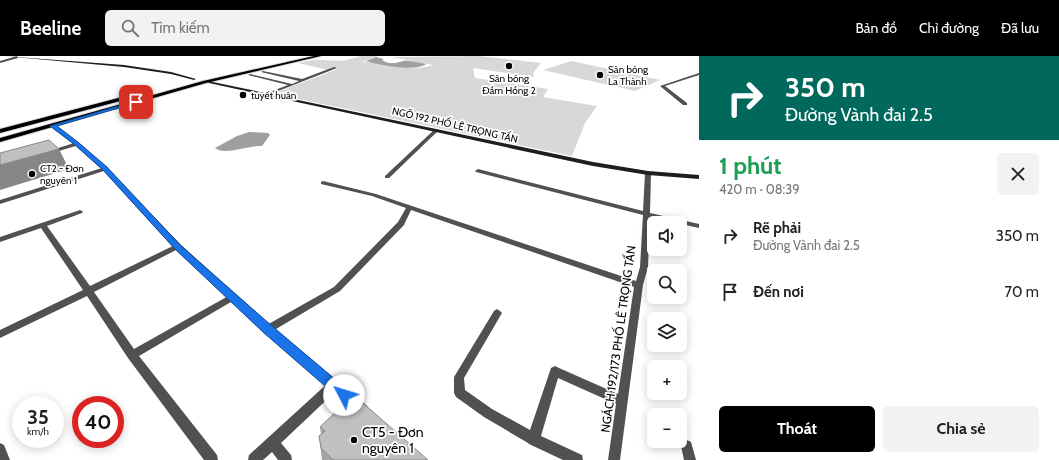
<!DOCTYPE html>
<html lang="vi">
<meta charset="utf-8">
<style>
:root{--surface:#fff;--page:#f2f2f2;--text:#222;--muted:#767676;--accent:#000}
body{margin:0;font-family:Cabin,sans-serif;background:var(--page);color:var(--text);height:100vh;display:flex;flex-direction:column;font-size:15px;white-space:nowrap}
*{box-sizing:border-box;margin:0}
p{font-size:13px;color:var(--muted)}
.icon{flex:none;width:22px;height:22px;fill:none;stroke:currentColor;stroke-width:2;stroke-linecap:round;stroke-linejoin:round}
.map{position:relative;flex:1;overflow:hidden}
.sheet{display:flex;flex-direction:column;background:var(--surface);width:360px}
.sheet>*{flex:none}
.banner{background:#00695c;color:#fff;overflow:hidden}
.buttons{position:absolute;left:647px;top:160px;display:grid;gap:8px}
.buttons a{display:grid;place-items:center;width:40px;height:40px;border-radius:6px;background:var(--surface);box-shadow:0 2px 10px #0003;font-size:20px}
.speed{position:absolute;left:12px;top:340px;display:flex;gap:8px;font-size:20px;font-weight:700;text-align:center}
.speed>*{display:grid;place-content:center;width:52px;height:52px;border-radius:50%;background:var(--surface);box-shadow:0 2px 10px #0003;line-height:1}
.speed small{font-size:10px;font-weight:400}
.speed .limit{border:6px solid #d22;background:#fff;color:#111}
.pin{position:absolute;display:grid;place-items:center;width:34px;height:34px;color:#fff;margin:-17px;border-radius:8px;box-shadow:0 2px 6px #0006}
.me{position:absolute;width:44px;margin:-22px;rotate:310deg;stroke-linejoin:round;filter:drop-shadow(0 0 3px #0008)}
.turn{display:flex;align-items:center;gap:14px;height:84px;padding:0 20px;font-size:18px}
.turn .icon{width:52px;height:52px;stroke-width:2.5}
.turn b{display:block;font-size:28px;line-height:34px}
.round{display:grid;place-items:center;flex:none;width:42px;height:42px;border-radius:6px;background:var(--page)}
.summary{display:flex;align-items:center;justify-content:space-between;height:68px;padding:0 20px}
h1{font-size:24px;font-weight:700;line-height:30px;color:#1e9e55}
.primary-button{display:flex;gap:8px;margin-top:auto;padding:8px 20px}
.primary-button a{flex:1;height:46px;border-radius:6px;background:var(--accent);color:#fff;font-size:16px;font-weight:700;line-height:46px;text-align:center}
.primary-button a+a{background:var(--page);color:var(--text)}
ul{padding:0;list-style:none}
li{display:flex;align-items:center;gap:12px;height:56px;padding:0 20px}
li div{flex:1}
li b{display:block;font-size:15px}
li em{font-style:normal}
header{display:flex;align-items:center;gap:24px;box-sizing:border-box;height:56px;padding:0 20px;background:var(--accent);color:#fff}
header strong{font-size:19px}
nav{display:flex;gap:22px;margin-inline-start:auto;font-size:14px}
.search{width:280px;height:36px;background:var(--page);display:flex;align-items:center;gap:10px;box-sizing:border-box;padding:0 14px;border-radius:6px;color:var(--muted);font-size:15px}
main{display:flex;flex:1;min-height:0}
.map>svg:first-child{display:block}
.green{fill:#d8d8d8}
.water{fill:#9f9f9f}
.lines{fill:none;stroke-linecap:round;stroke-linejoin:round}
.primary-casing{stroke:#dbdbdb;stroke-width:2}
.street{fill:#515151;fill-rule:evenodd}
.secondary{fill:#1e1e1e;fill-rule:evenodd}
.primary{fill:#000;fill-rule:evenodd}
.wall{fill:#a5a5a5}
.shaded-wall{fill:#868686}
.building{fill:#c0c0c0;stroke:#868686}
.route{fill:#1a73e8;stroke:#114b97}
.poi-dot{fill:#000;stroke:#fff;stroke-width:1.5}
.labels{text-anchor:middle;dominant-baseline:central;stroke-width:3.5;stroke-linejoin:round;paint-order:stroke}
.far-poi-label{font-size:10px;fill:#000;stroke:#fff;text-anchor:start}
.far-street-label{font-size:10px;fill:#000;stroke:#fff}
.street-label{font-size:12px;fill:#000;stroke:#fff}
.near-poi-label{font-size:14px;fill:#000;stroke:#fff;text-anchor:start}
</style>
<header>
<strong>Beeline</strong>
<div class="search"><svg class="icon" aria-label="search" viewBox="0 0 24 24"><circle cx="10" cy="10" r="6"/><path d="M15 15l6 6"/></svg>Tìm kiếm</div>
<nav><a>Bản đồ</a><a>Chỉ đường</a><a>Đã lưu</a></nav>
</header>
<main>
<div class="map">
<svg width="699" height="404" viewBox="0 0 699 404">
<rect width="100%" height="100%" fill="#fff"/>
<path class="green" d="M 360,0 L 378,0 L 362,6 C 387,4 408,17 433,9 L 391,1 L 479,0 L 541,7 L 533,17 L 534,21 L 473,12 L 475,22 L 548,33 L 543,41 L 597,50 L 585,67 L 572,100 L 284,40 L 278,38 L 280,35 L 338,13 L 333,11 L 328,14 L 298,7 C 304,6 310,4 317,4 C 334,4 343,7 360,0 Z
M 571,5 L 660,24 L 635,35 L 543,14 Z"/>
<path class="water" d="M 376,1 L 384,3 L 382,4 C 389,9 396,7 403,5 C 409,4 420,7 426,8 C 416,16 378,9 366,5 Z
M 249,76 L 268,77 L 270,79 L 262,90 C 248,89 224,100 215,92 L 237,80 Z"/>
<g class="lines">
<g class="primary-casing">
<path id="primary" d="M 314,0 L 321,0 L 206,27 L 0,86 L 0,82 L 203,25 Z
M 141,36 L 143,39 L 0,77 L 0,73 Z"/>
</g>
<path class="street" d="M 17,0 L 18,2 L 0,7 L 0,5 Z
M 334,11 L 337,12 L 268,39 L 267,37 L 288,29 L 248,19 L 250,18 L 292,28 L 299,25 L 261,16 L 263,15 L 302,23 Z
M 699,17 L 699,19 L 665,30 L 687,47 L 687,49 L 683,49 L 660,30 Z
M 435,73 L 439,74 L 389,122 L 385,122 L 385,120 Z
M 77,86 L 80,88 L 79,89 L 49,98 L 46,96 Z
M 105,111 L 108,113 L 107,114 L 0,148 L 0,144 Z
M 478,113 L 643,155 L 645,117 L 648,115 L 651,117 L 650,157 L 699,168 L 699,172 L 650,161 L 648,211 L 643,229 L 620,404 L 608,404 L 616,348 L 558,322 L 541,380 L 582,399 L 583,404 L 563,404 L 529,388 L 528,387 L 484,361 L 456,341 L 454,337 L 454,321 L 494,255 L 497,253 L 500,255 L 502,257 L 464,322 L 465,334 L 492,353 L 530,374 L 551,312 L 555,310 L 559,312 L 618,338 L 634,231 L 411,154 L 404,169 L 340,235 L 271,276 L 268,277 L 265,276 L 263,273 L 265,270 L 334,231 L 398,166 L 406,152 L 372,140 L 321,128 L 321,126 L 323,125 L 376,138 L 636,225 L 640,211 L 643,159 L 476,116 L 475,115 Z
M 80,154 L 82,155 L 83,156 L 82,157 L 47,170 L 90,230 L 175,189 L 178,189 L 182,191 L 94,236 L 134,293 L 230,239 L 236,239 L 237,241 L 236,243 L 139,300 L 217,399 L 218,404 L 204,404 L 128,302 L 87,240 L 0,282 L 0,274 L 83,234 L 41,172 L 0,186 L 0,181 Z
M 333,325 L 337,326 L 339,330 L 337,334 L 281,387 L 291,399 L 292,404 L 278,404 L 272,396 L 263,404 L 248,404 L 249,399 L 329,326 Z
M 687,384 L 691,386 L 696,404 L 684,404 L 681,390 L 683,386 Z
M 0,387 L 4,389 L 10,404 L 0,404 Z"/>
<path class="secondary" d="M 3,0 L 124,9 L 171,16 L 196,23 L 194,24 L 171,18 L 124,11 Z
M 208,25 L 593,106 L 648,115 L 699,119 L 699,123 L 648,119 L 593,110 L 209,27 Z
M 50,68 L 54,68 L 79,87 L 107,112 L 181,189 L 271,270 L 367,350 L 369,354 L 367,358 L 363,360 L 359,358 L 265,276 L 175,193 L 103,114 L 75,89 L 50,70 Z"/>
<use href="#primary" class="primary"/>
</g>
<path class="wall" d="M 320,371 L 428,404 L 322,404 L 319,380 L 321,378 Z"/>
<path class="shaded-wall" d="M 59,93 L 69,113 L 0,134 L 0,109 Z"/>
<path class="building" d="M 49,84 L 59,93 L 0,109 L 0,97 Z
M 344,348 L 364,348 L 428,404 L 333,404 L 321,392 L 319,380 L 325,375 L 320,371 Z"/>
<path class="route" d="M 135,45 L 139,46 L 57,70 L 79,87 L 107,111 L 181,190 L 272,270 L 349,335 L 351,339 L 349,343 L 344,345 L 340,343 L 264,277 L 175,193 L 103,114 L 75,89 L 50,70 Z"/>
<g class="poi-dot">
<circle cx="509" cy="10" r="4"/>
<circle cx="600" cy="19" r="4"/>
<circle cx="243" cy="39" r="4"/>
<circle cx="32" cy="118" r="4"/>
<circle cx="354" cy="384" r="4"/>
</g>
<g class="labels">
<g class="far-poi-label">
<text x="608" y="13">Sân bóng<tspan x="608" dy="12">La Thành</tspan></text>
<text x="509" y="22" text-anchor="middle">Sân bóng<tspan x="509" dy="12">Đầm Hồng 2</tspan></text>
<text x="251" y="39">tuyết huân</text>
<text x="40" y="112">CT2 - Đơn<tspan x="40" dy="12">nguyên 1</tspan></text>
</g>
<g class="far-street-label">
<text transform="translate(455 69) rotate(13)">NGÕ 192 PHỐ LÊ TRỌNG TẤN</text>
</g>
<g class="street-label">
<text transform="translate(618 283) rotate(-82)">NGÁCH 192/173 PHỐ LÊ TRỌNG TẤN</text>
</g>
<g class="near-poi-label">
<text x="362" y="376">CT5 - Đơn<tspan x="362" dy="16">nguyên 1</tspan></text>
</g>
</g>
</svg>
<div class="buttons">
<a><svg class="icon" aria-label="sound" viewBox="0 0 24 24"><path d="M4 9h4l5-4v14l-5-4H4zM17 9q2 3 0 6"/></svg></a>
<a><svg class="icon" aria-label="search" viewBox="0 0 24 24"><circle cx="10" cy="10" r="6"/><path d="M15 15l6 6"/></svg></a>
<a><svg class="icon" aria-label="layers" viewBox="0 0 24 24"><path d="M12 4l9 5-9 5-9-5zM3 14l9 5 9-5"/></svg></a>
<a>+</a>
<a>−</a>
</div>
<div class="speed"><div>35<small>km/h</small></div><div class="limit">40</div></div>
<div class="pin" style="left:136px;top:46px;background:#d93025"><svg class="icon" aria-label="arrive" viewBox="0 0 24 24"><path d="M6 21V4h12l-3 4 3 4H6"/></svg></div>
<svg class="me" style="left:344px;top:339px" viewBox="-20 -20 40 40"><circle r="19" fill="#fff"/><path d="M0-13L10 11 0 6-10 11z" fill="#1a73e8"/></svg>
</div>
<section class="sheet">
<div class="banner">
<div class="turn"><svg class="icon" aria-label="right" viewBox="0 0 24 24"><path d="M7 20v-9h11M14 6l5 5-5 5"/></svg><div><b>350 m</b>Đường Vành đai 2.5</div></div>
</div>
<div class="summary"><div><h1>1 phút</h1><p>420 m · 08:39</p></div><a class="round"><svg class="icon" aria-label="close" viewBox="0 0 24 24"><path d="M6 6l12 12M18 6L6 18"/></svg></a></div>
<ul>
<li><svg class="icon" aria-label="right" viewBox="0 0 24 24"><path d="M7 20v-9h11M14 6l5 5-5 5"/></svg><div><b>Rẽ phải</b><p>Đường Vành đai 2.5</p></div><em>350 m</em></li>
<li><svg class="icon" aria-label="arrive" viewBox="0 0 24 24"><path d="M6 21V4h12l-3 4 3 4H6"/></svg><div><b>Đến nơi</b></div><em>70 m</em></li>
</ul>
<div class="primary-button"><a>Thoát</a><a>Chia sẻ</a></div>
</section>
</main>
